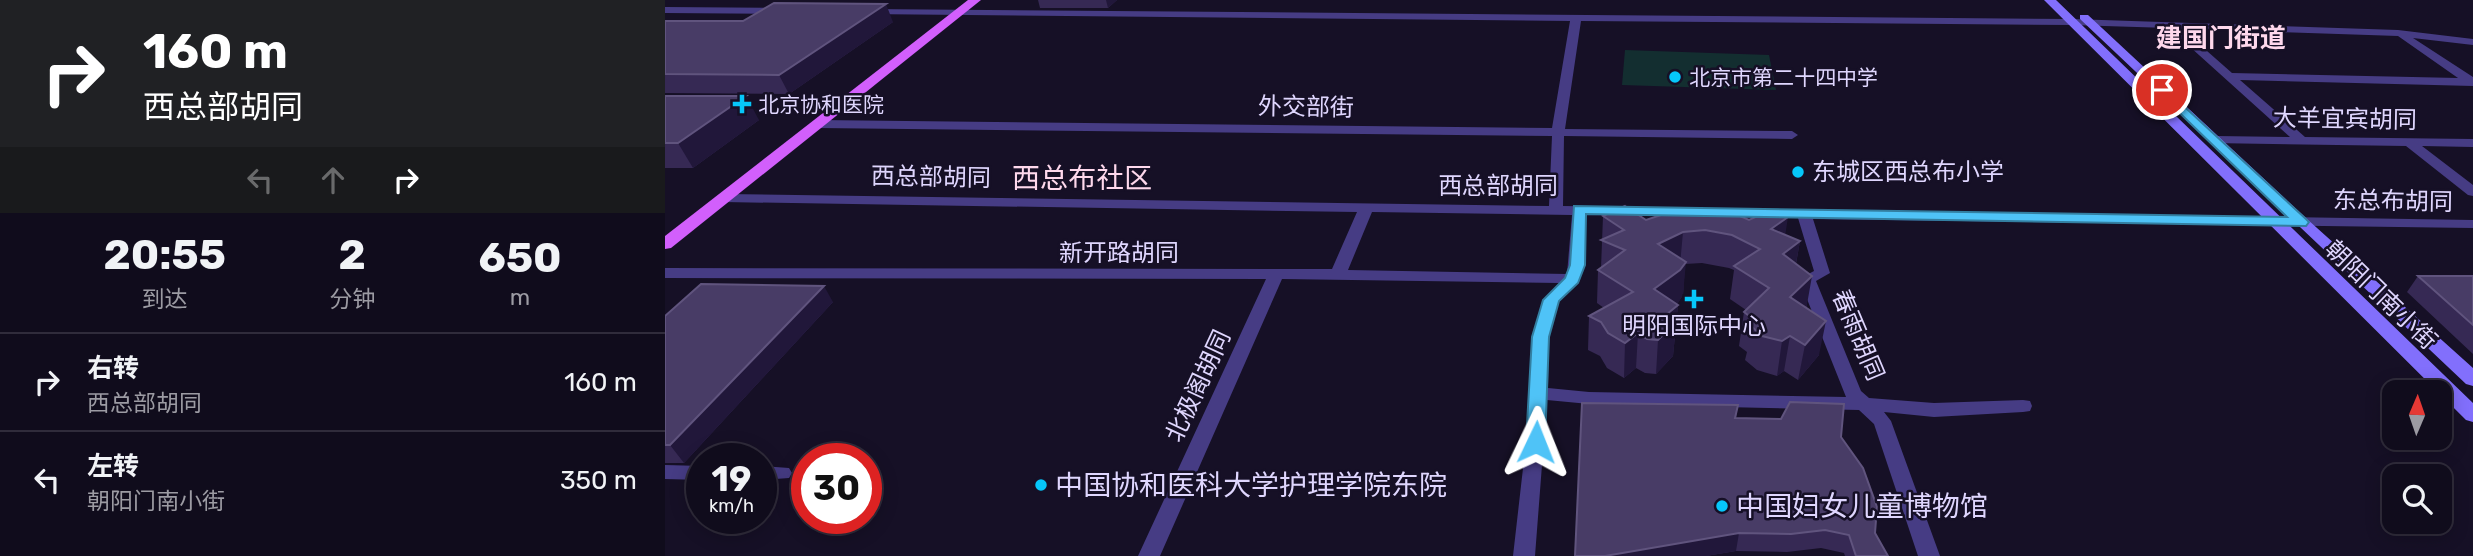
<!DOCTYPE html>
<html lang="zh">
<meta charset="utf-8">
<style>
:root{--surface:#100c1c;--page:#191525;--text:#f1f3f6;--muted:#9c9ba3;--line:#302c3b}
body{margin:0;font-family:Rubik,"Noto Sans SC",sans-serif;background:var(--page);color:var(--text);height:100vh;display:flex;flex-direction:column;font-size:26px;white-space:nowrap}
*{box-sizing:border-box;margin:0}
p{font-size:23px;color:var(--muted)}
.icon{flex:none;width:38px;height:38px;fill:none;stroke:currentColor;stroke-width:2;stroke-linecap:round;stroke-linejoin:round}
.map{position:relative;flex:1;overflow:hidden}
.drawer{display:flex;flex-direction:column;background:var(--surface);width:665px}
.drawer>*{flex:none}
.top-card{background:#202124;color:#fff;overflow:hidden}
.needle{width:46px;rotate:2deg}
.controls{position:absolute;left:1717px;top:380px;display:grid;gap:14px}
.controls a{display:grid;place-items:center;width:70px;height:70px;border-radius:14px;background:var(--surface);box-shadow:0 4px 18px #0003,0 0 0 2px var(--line);font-size:35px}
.speed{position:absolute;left:21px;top:443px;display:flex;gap:14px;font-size:35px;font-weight:700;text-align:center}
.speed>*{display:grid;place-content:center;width:91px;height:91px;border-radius:50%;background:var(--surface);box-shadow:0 4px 18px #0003,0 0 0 2px var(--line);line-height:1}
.speed small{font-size:18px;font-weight:400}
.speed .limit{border:10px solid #d22;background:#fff;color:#111}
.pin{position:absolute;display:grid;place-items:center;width:60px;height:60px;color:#fff;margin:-30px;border:4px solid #fff;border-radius:50%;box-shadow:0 2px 7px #0007}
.me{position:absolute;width:77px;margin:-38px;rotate:2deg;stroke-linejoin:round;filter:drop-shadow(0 0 5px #0008)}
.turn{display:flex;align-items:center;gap:24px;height:147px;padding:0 28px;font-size:32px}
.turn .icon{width:91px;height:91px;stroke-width:2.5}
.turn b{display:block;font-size:49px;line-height:60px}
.lanes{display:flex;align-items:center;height:66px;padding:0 28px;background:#0003;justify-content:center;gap:35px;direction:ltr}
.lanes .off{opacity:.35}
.eta{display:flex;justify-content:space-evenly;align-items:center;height:119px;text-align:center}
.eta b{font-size:42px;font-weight:700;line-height:49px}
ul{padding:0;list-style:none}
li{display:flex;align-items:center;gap:21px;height:98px;padding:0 28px;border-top:2px solid var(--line)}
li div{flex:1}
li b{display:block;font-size:26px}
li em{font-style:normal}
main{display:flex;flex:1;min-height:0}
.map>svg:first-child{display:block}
.green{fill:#132e30}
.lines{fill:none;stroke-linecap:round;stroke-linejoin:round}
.street{fill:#463c84;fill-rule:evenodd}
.secondary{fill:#826ffc;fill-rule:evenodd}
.primary{fill:#d25ffc;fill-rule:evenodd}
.wall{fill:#362954}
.shaded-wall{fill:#21173a}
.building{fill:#483c66;stroke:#60547e;stroke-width:2}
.route{fill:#4fc3f7;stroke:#337fa1;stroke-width:2}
.poi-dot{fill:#06c7fa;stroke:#161026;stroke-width:2.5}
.labels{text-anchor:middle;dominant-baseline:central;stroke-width:5;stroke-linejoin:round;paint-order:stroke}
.far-poi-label{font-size:21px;fill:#dfd6fe;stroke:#161026;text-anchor:start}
.street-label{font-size:24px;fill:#dfd6fe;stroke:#161026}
.poi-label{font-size:24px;fill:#dfd6fe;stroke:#161026;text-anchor:start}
.far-district-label{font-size:26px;font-weight:bold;fill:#fed8ec;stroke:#161026}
.quarter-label{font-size:28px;fill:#fed8ec;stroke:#161026}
.near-poi-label{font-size:28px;fill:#dfd6fe;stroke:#161026;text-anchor:start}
</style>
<main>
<section class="drawer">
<div class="top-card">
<div class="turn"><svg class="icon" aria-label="right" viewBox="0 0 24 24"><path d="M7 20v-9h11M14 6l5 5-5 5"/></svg><div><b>160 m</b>西总部胡同</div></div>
<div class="lanes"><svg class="icon off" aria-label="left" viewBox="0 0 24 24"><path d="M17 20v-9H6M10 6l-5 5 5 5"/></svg><svg class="icon off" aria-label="ahead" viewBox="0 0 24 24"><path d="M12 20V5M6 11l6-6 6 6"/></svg><svg class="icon" aria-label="right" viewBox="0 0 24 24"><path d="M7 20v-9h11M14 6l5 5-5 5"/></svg></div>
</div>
<div class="eta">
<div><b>20:55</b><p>到达</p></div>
<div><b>2</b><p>分钟</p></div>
<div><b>650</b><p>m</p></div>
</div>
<ul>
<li><svg class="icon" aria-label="right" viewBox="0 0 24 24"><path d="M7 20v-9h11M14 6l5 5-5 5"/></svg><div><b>右转</b><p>西总部胡同</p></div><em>160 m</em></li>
<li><svg class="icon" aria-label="left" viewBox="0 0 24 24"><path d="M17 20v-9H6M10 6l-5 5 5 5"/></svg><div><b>左转</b><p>朝阳门南小街</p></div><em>350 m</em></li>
</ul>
</section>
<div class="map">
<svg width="1808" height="556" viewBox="0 0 1808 556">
<rect width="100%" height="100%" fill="#161026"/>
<path class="green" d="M 960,50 L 1104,55 L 1111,90 L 957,85 Z"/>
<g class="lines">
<path class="street" d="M 0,7 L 117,8 L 122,11 L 117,14 L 0,13 Z
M 202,9 L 1407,19 L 1733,30 L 1808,39 L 1808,45 L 1748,38 L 1808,77 L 1808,86 L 1575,80 L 1640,137 L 1808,139 L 1808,147 L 1757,146 L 1808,185 L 1808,196 L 1803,195 L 1741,146 L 1546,143 L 1546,137 L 1551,136 L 1625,137 L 1504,28 L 1407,25 L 916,21 L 900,129 L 1127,131 L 1133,135 L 1127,139 L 899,136 L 898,206 L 1808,220 L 1808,228 L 1148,219 L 1165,273 L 1151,281 L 1196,391 L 1204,398 L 1269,403 L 1358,400 L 1365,401 L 1367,406 L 1365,411 L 1358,412 L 1269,417 L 1219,412 L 1226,421 L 1275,556 L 1253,556 L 1209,424 L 1194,410 L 924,404 L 882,400 L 870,556 L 848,556 L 861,442 L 868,337 L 878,300 L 894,283 L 617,279 L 495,556 L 473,556 L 601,279 L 0,278 L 0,268 L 667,269 L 692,212 L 59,202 L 52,198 L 59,194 L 884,206 L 887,136 L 153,128 L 147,124 L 153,120 L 887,128 L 905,21 L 198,14 L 198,10 ZM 1517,29 L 1733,36 L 1793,78 L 1567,73 ZM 707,212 L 907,215 L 902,274 L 683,270 ZM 921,215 L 1133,218 L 1149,271 L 1134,279 L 1181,397 L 924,392 L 883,388 L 884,337 L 894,302 L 914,282 L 920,265 Z
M 0,465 L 37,466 L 37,480 L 0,479 Z
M 96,466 L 124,468 L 127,473 L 124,478 L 96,480 Z"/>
<path class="secondary" d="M 1379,0 L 1391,0 L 1808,403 L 1808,422 L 1801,420 Z
M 1415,15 L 1423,15 L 1642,219 L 1808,368 L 1808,386 L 1801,384 L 1415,19 Z"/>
<path class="primary" d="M 303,0 L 316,0 L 6,248 L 0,249 L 0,236 Z"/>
</g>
<path class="wall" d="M 373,0 L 452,0 L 443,8 L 375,8 Z
M 0,21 L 228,22 L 124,94 L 0,93 Z
M 0,96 L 94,120 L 28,168 L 0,168 Z
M 938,216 L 981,220 L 1084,220 L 1135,241 L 1131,264 L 1154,355 L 1133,380 L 1119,371 L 1112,376 L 1092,370 L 1080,360 L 1082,352 L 1074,346 L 1079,312 L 1081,310 L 1065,299 L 1069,270 L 1064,268 L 1037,263 L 1020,264 L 1018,295 L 1012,304 L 1013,305 L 1008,356 L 991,374 L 980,373 L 971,368 L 959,378 L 942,368 L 935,356 L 923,350 L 924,316 L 939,308 L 932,303 L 933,270 L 936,268 Z
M 1753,276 L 1808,276 L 1808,354 L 1742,292 Z
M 168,302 L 19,463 L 0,463 L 0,316 Z
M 1073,405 L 1071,418 L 1176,437 L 1210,533 L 1223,556 L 1180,556 L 1179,553 L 1156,548 L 1122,552 L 1071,551 L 1041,556 Z"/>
<path class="shaded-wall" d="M 441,0 L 452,0 L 443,8 Z
M 221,4 L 228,22 L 124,94 L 114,75 Z
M 81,96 L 94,120 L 28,168 L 13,143 Z
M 1123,217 L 1118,250 L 1106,229 Z
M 1018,232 L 1015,265 L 993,244 Z
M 1135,241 L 1129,274 L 1118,254 Z
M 1021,262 L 1018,295 L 1013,303 L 986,323 L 989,289 Z
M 1147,276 L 1141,310 L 1125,297 Z
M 159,286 L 168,302 L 19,463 L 5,445 Z
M 1013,305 L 1008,356 L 991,374 L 993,340 L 1002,314 Z
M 1161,321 L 1154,355 L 1133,380 L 1140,345 Z
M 973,333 L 971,368 L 959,378 L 960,343 Z
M 1125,336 L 1119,371 L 1112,376 L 1117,341 Z
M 1074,533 L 1071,551 L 1041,556 L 940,556 Z"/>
<path class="building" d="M 109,3 L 221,4 L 114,75 L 0,74 L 0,21 L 78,21 Z
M 0,96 L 81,96 L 13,143 L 0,143 Z
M 960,206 L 981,220 L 999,214 L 1075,216 L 1084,220 L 1106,210 L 1123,217 L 1106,229 L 1135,241 L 1118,254 L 1147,276 L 1125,297 L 1161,321 L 1140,345 L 1125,336 L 1117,341 L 1097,336 L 1085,325 L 1088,319 L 1079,312 L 1104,288 L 1069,266 L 1095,249 L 1067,235 L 1040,230 L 1018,232 L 993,244 L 1021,262 L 1015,270 L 989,289 L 1013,305 L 1002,314 L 1011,322 L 993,340 L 982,339 L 973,333 L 960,343 L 943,333 L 936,322 L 924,316 L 968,292 L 933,270 L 960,250 L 936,240 L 959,230 L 938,216 Z
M 1753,276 L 1808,276 L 1808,325 Z
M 36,284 L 159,286 L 5,445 L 0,445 L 0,316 Z
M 1125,402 L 1179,404 L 1176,437 L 1198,468 L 1212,507 L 1210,533 L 1223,556 L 1191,556 L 1184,535 L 1160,530 L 1126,534 L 1074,533 L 940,556 L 910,556 L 917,403 L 1073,405 L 1070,418 L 1116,419 Z"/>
<path class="route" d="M 1497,86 L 1641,219 L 1644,222 L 1641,226 L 921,214 L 920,265 L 913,283 L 894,301 L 884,337 L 880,442 L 878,447 L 864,447 L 861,442 L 867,337 L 878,300 L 900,278 L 905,265 L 909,206 L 1622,217 L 1493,92 L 1493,87 Z"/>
<g class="poi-dot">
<circle cx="1010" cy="77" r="7"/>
<path d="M73.5 93.5h7v7h7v7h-7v7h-7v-7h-7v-7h7z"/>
<circle cx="1133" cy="172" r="7"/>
<path d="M1025.5 288.5h7v7h7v7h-7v7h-7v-7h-7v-7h7z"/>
<circle cx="376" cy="485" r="7"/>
<circle cx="1057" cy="506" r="7"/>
</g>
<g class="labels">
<g class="far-poi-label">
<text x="1024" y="77">北京市第二十四中学</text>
<text x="93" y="104">北京协和医院</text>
</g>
<g class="street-label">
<text transform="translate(641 107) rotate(1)">外交部街</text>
<text transform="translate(1680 119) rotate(1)">大羊宜宾胡同</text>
<text transform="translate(266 177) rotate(1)">西总部胡同</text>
<text x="833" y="186">西总部胡同</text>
<text transform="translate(1728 201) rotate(1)">东总布胡同</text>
<text x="454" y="253">新开路胡同</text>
<text transform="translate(1716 295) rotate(44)">朝阳门南小街</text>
<text transform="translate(1193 335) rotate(67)">春雨胡同</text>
<text transform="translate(533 386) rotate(-65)">北极阁胡同</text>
</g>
<g class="poi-label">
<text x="1147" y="172">东城区西总布小学</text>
<text x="1029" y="326" text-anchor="middle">明阳国际中心</text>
</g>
<g class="far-district-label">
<text x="1556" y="38">建国门街道</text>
</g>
<g class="quarter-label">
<text x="417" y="178">西总布社区</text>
</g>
<g class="near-poi-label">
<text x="390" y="485">中国协和医科大学护理学院东院</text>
<text x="1071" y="506">中国妇女儿童博物馆</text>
</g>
</g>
</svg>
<div class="controls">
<a><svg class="needle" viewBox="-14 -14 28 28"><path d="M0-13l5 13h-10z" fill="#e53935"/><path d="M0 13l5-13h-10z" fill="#9c9ba3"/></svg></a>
<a><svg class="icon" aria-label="search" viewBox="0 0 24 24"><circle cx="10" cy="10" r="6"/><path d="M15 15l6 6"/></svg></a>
</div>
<div class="speed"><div>19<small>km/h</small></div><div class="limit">30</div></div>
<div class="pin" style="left:1497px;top:90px;background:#d93025"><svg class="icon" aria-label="arrive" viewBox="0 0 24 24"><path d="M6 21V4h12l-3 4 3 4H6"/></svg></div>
<svg class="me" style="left:871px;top:442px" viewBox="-20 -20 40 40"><path d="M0-17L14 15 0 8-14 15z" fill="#4fc3f7" stroke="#fff" stroke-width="4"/></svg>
</div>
</main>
